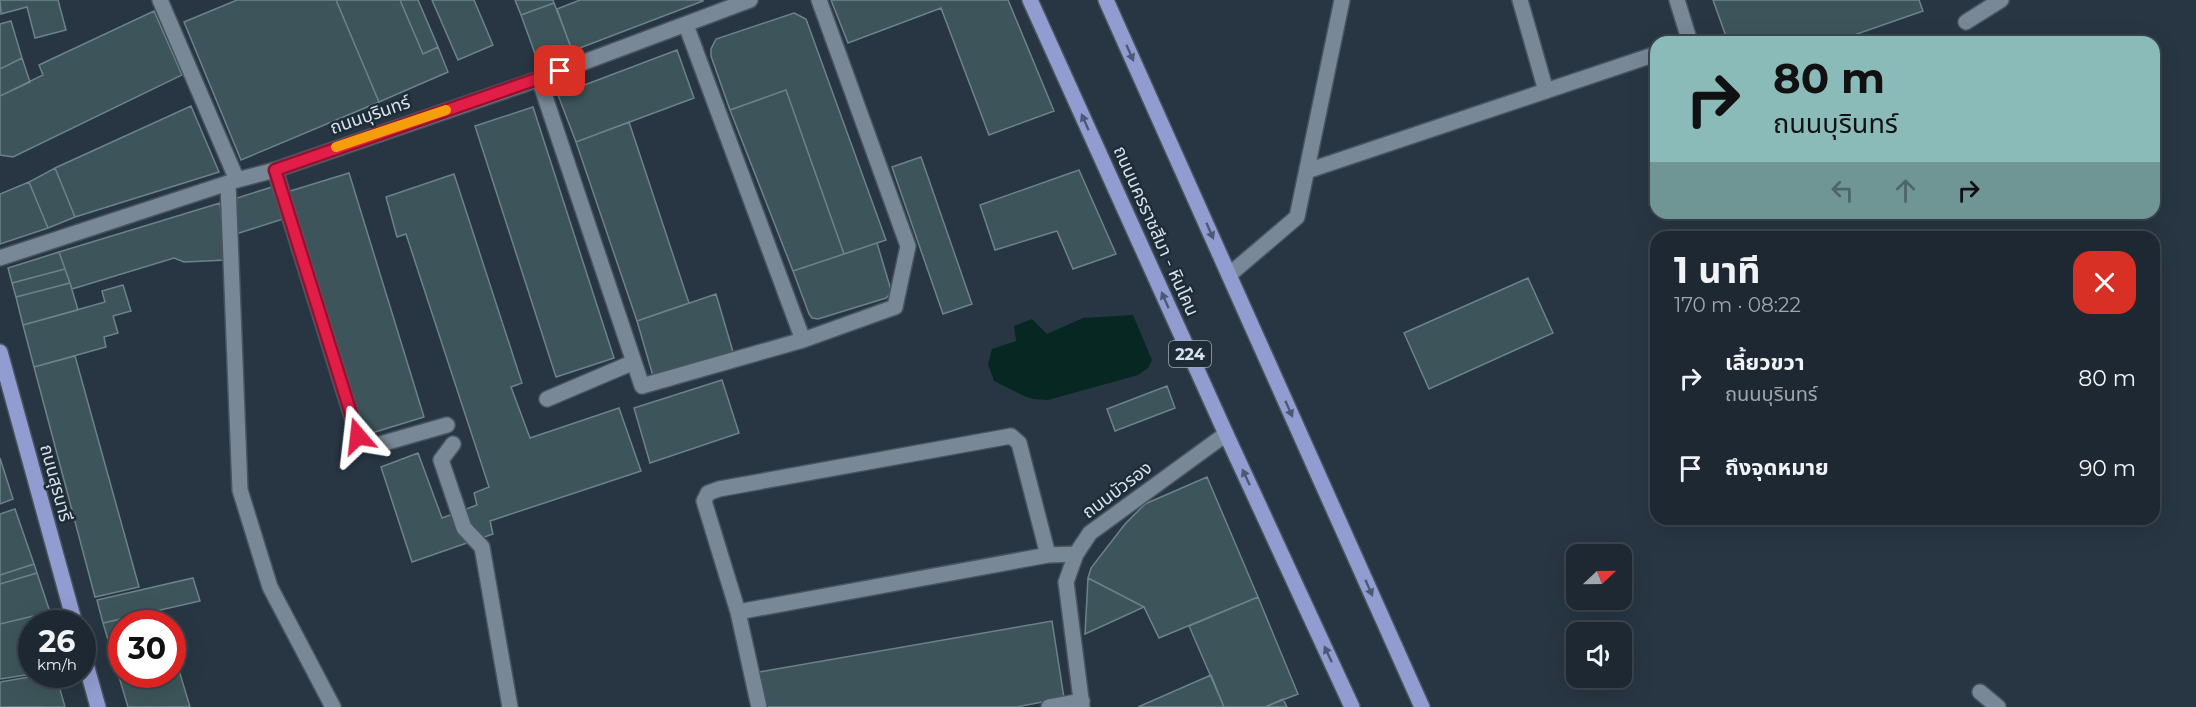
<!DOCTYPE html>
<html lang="th">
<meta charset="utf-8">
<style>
:root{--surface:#1e2832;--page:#26303a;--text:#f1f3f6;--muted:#a1a6ac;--line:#3c444d}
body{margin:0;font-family:Montserrat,"Noto Sans Thai",sans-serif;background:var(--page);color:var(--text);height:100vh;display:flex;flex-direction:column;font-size:22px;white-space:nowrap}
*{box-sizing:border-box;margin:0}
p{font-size:20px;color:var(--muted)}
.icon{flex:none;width:33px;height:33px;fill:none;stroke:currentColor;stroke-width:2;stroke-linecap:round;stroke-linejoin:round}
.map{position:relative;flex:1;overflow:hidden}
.drawer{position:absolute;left:1650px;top:231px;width:510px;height:294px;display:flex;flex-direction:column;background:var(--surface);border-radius:18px;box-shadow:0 6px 24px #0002,0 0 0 2px var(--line)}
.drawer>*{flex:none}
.guide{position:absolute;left:1650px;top:36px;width:510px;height:183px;border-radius:18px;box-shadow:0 6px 24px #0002,0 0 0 2px var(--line);background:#8bbbb9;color:#111;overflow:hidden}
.needle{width:39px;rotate:68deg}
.tools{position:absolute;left:1566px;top:544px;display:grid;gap:12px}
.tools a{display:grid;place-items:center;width:66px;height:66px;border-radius:12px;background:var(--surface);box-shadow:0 6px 24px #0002,0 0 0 2px var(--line);font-size:30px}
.speed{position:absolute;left:18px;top:610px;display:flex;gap:12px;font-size:30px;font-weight:700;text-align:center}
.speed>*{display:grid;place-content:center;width:78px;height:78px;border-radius:50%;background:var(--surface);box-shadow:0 6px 24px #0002,0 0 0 2px var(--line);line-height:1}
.speed small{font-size:15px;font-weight:400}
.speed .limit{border:9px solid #d22;background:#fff;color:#111}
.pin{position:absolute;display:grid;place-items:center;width:51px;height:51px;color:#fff;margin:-26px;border-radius:12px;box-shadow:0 3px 9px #0006}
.me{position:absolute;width:66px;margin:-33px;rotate:343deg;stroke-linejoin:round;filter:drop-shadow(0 0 4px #0008)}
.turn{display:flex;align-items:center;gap:21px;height:126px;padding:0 24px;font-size:27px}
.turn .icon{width:78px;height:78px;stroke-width:2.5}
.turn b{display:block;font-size:42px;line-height:51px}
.lanes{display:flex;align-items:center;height:57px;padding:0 24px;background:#0003;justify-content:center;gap:30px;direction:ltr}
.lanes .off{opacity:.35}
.round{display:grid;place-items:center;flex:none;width:63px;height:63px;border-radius:18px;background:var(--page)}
.head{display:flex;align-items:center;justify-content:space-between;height:102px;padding:0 24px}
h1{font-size:36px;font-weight:700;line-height:45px}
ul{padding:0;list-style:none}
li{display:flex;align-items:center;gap:18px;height:90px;padding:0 24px}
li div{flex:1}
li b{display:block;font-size:22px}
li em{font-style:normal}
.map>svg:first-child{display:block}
.water{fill:#062722}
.building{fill:#3d555a;stroke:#6b8389;stroke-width:1.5}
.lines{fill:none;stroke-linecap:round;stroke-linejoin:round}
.minor-casing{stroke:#48545f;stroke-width:18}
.major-casing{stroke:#48545f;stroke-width:18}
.minor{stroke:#788897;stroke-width:15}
.major{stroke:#919dd0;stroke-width:15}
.oneway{fill:#4c5975}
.route-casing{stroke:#92132f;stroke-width:15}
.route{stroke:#e11d48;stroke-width:10}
.slow{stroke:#f59e0b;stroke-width:10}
.labels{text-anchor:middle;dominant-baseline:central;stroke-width:5;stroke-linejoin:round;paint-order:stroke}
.shield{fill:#1e2c38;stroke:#a1abb5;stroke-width:1.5}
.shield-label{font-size:16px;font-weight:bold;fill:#d9e2eb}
.street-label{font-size:18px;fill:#d9e2eb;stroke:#1e2c38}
</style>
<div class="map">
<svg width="2196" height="707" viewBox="0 0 2196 707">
<rect width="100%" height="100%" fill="#283643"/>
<path class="water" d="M 1133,315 L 1152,360 L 1148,368 L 1138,375 L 1048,400 L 1033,399 L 1024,396 L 994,381 L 988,364 L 992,349 L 1016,341 L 1014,326 L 1032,319 L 1047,334 L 1083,318 Z"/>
<path class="building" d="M 0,0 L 58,0 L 66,30 L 35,38 L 27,7 L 1,14 Z
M 237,0 L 336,0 L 379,102 L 241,160 L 184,22 Z
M 336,0 L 400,0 L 423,54 L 438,47 L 448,72 L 379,102 Z
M 400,0 L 418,0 L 438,47 L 423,54 Z
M 432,0 L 474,0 L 493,45 L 458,60 Z
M 515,0 L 553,0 L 554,3 L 521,15 Z
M 580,0 L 703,0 L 703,1 L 572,51 L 557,9 Z
M 831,0 L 1008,0 L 1054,111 L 989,135 L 941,8 L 848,43 Z
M 1713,0 L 1919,0 L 1923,11 L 1834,42 L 1728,42 Z
M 554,3 L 571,47 L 537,59 L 521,15 Z
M 154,11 L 182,75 L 13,157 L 0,155 L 0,96 L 43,75 L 39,65 Z
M 794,13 L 806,19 L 886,240 L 844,254 L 786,90 L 730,110 L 711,56 L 711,49 L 716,39 Z
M 11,21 L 22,58 L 0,69 L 0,24 Z
M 677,50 L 694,98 L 576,142 L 558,95 Z
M 22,58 L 30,82 L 0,96 L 0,69 Z
M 786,90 L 844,254 L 793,271 L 730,110 Z
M 191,106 L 219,172 L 75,217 L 55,168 Z
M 533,107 L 614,358 L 556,377 L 475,126 Z
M 629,122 L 689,303 L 637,321 L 576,142 Z
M 921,157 L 972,304 L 943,314 L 892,167 Z
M 55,168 L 75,217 L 48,228 L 29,182 Z
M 1079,170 L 1116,254 L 1073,269 L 1057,231 L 995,250 L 980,205 Z
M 349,173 L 424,417 L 362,436 L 287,192 Z
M 454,174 L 522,383 L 511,387 L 530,438 L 619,408 L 641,471 L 490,521 L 493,534 L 412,562 L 381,467 L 418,453 L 442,518 L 477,505 L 474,493 L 489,487 L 406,234 L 397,237 L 386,197 Z
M 29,182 L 48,228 L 0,244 L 0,194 Z
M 272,187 L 283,219 L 236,234 L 237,198 Z
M 220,203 L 226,260 L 184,262 L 174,258 L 72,289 L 59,252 Z
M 877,243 L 891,290 L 889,295 L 886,298 L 818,319 L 812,318 L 809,314 L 793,271 Z
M 59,252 L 65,269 L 12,283 L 8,268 Z
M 65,269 L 70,283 L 16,297 L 12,283 Z
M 1528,278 L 1553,333 L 1429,389 L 1404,333 Z
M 70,283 L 78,310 L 23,325 L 16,297 Z
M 123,285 L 131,311 L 113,316 L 118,333 L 104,337 L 106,347 L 34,367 L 23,325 L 105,302 L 102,291 Z
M 716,294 L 733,352 L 653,376 L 637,321 Z
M 75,356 L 139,587 L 95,597 L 34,367 Z
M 722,380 L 739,433 L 650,463 L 634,408 Z
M 1167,386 L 1175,408 L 1115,431 L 1107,409 Z
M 0,458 L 13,499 L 0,504 Z
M 1207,477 L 1258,597 L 1159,638 L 1144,607 L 1088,578 L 1091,568 L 1125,524 L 1145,504 Z
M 15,509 L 34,564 L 0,575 L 0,514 Z
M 34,564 L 37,573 L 0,584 L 0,575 Z
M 37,573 L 50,612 L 0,624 L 0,584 Z
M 193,578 L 200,601 L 103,623 L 97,600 Z
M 1088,578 L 1144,607 L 1085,634 Z
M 1258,597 L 1298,694 L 1265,707 L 1224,707 L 1189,626 Z
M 161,610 L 165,624 L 122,624 L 122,675 L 172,675 L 172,647 L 190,707 L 128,707 L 103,623 Z
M 50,612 L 53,624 L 32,624 L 32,674 L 0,679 L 0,624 Z
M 1052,621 L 1064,698 L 1016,707 L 766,707 L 759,672 Z
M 41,675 L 56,675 L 65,707 L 0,707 L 0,682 Z
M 1211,675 L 1224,707 L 1138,707 Z
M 1283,699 L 1287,707 L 1265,707 Z"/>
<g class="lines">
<g class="minor-casing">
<path id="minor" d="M 160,0 L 237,180
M 1520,0 L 1546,91
M 1677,0 L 1690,42
M 1966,22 L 2001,0
M 686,25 L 803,340
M 539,79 L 634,362
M 275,170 L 358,436 L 367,444 L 377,445 L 447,425
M 1307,171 L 1656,54
M 228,184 L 240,490 L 270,587 L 333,707
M 0,258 L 237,180 L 275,170 L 539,79 L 750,0
M 1229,275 L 1297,217 L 1342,0
M 547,399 L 634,362 L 642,386 L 803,340 L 895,307 L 908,246 L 819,0
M 453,444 L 441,460 L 464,528 L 482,547 L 510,707
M 738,612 L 1048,555 L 1076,554
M 1980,692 L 1998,707
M 759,707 L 738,612 L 704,501 L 708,493 L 719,489 L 1011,436 L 1019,443 L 1048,555
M 1049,707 L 1082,701
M 1082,707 L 1066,582 L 1076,554 L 1090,533 L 1226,434"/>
</g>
<g class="major-casing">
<path id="major" d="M 1030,0 L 1226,434 L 1352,707
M 1106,0 L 1422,707
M 0,352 L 75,624
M 82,650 L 98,707"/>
</g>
<use href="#minor" class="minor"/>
<use href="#major" class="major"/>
</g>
<defs><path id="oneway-solid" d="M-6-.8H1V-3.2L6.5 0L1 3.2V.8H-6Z" transform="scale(1.5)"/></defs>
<g class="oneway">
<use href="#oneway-solid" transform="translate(1130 53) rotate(66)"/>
<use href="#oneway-solid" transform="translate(1085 122) rotate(-114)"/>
<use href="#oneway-solid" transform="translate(1210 231) rotate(66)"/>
<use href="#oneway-solid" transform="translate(1165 300) rotate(-114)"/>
<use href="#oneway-solid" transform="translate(1289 409) rotate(66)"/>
<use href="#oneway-solid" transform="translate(1246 477) rotate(-115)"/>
<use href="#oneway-solid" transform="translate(1369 588) rotate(66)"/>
<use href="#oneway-solid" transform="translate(1328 654) rotate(-115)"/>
</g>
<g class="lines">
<g class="route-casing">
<path id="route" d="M 358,436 L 275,170 L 560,71"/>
</g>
<use href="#route" class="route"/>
<path class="slow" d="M 336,147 L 446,110"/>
</g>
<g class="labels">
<rect class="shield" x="1169" y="341" width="42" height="26" rx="4.5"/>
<g class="shield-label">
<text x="1190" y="354">224</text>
</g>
<g class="street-label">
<text transform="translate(370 115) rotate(-19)">ถนนบุรินทร์</text>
<text transform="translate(1156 231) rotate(66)">ถนนนครราชสีมา - หินโคน</text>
<text transform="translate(56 483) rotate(75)">ถนนสุรนารี</text>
<text transform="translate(1117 490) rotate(-37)">ถนนบัวรอง</text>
</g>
</g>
</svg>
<div class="tools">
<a><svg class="needle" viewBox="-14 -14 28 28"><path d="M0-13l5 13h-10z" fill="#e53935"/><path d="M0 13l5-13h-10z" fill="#a1a6ac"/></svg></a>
<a><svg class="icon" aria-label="sound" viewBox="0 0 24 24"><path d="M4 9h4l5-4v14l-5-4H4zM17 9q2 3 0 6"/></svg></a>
</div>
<div class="speed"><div>26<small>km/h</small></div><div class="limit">30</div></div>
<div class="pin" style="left:560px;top:71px;background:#d93025"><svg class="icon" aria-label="arrive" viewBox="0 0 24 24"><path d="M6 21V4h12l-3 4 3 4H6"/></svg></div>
<svg class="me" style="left:358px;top:436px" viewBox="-20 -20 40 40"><path d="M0-17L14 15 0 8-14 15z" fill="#e11d48" stroke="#fff" stroke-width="4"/></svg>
<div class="guide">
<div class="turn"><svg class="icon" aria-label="right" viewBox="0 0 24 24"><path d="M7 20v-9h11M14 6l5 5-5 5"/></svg><div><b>80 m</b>ถนนบุรินทร์</div></div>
<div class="lanes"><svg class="icon off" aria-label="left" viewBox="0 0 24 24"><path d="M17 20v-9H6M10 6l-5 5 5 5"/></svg><svg class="icon off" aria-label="ahead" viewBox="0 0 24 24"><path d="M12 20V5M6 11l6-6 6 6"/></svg><svg class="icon" aria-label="right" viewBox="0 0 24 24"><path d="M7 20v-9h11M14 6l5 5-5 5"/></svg></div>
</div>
<section class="drawer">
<div class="head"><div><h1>1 นาที</h1><p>170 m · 08:22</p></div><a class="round" style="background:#d93025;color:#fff"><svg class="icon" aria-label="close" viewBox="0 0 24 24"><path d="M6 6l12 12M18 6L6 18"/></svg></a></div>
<ul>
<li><svg class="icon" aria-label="right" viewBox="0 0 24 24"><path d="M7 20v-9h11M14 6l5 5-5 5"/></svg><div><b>เลี้ยวขวา</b><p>ถนนบุรินทร์</p></div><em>80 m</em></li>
<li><svg class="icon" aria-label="arrive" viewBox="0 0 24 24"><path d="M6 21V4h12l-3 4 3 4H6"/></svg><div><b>ถึงจุดหมาย</b></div><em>90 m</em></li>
</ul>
</section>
</div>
